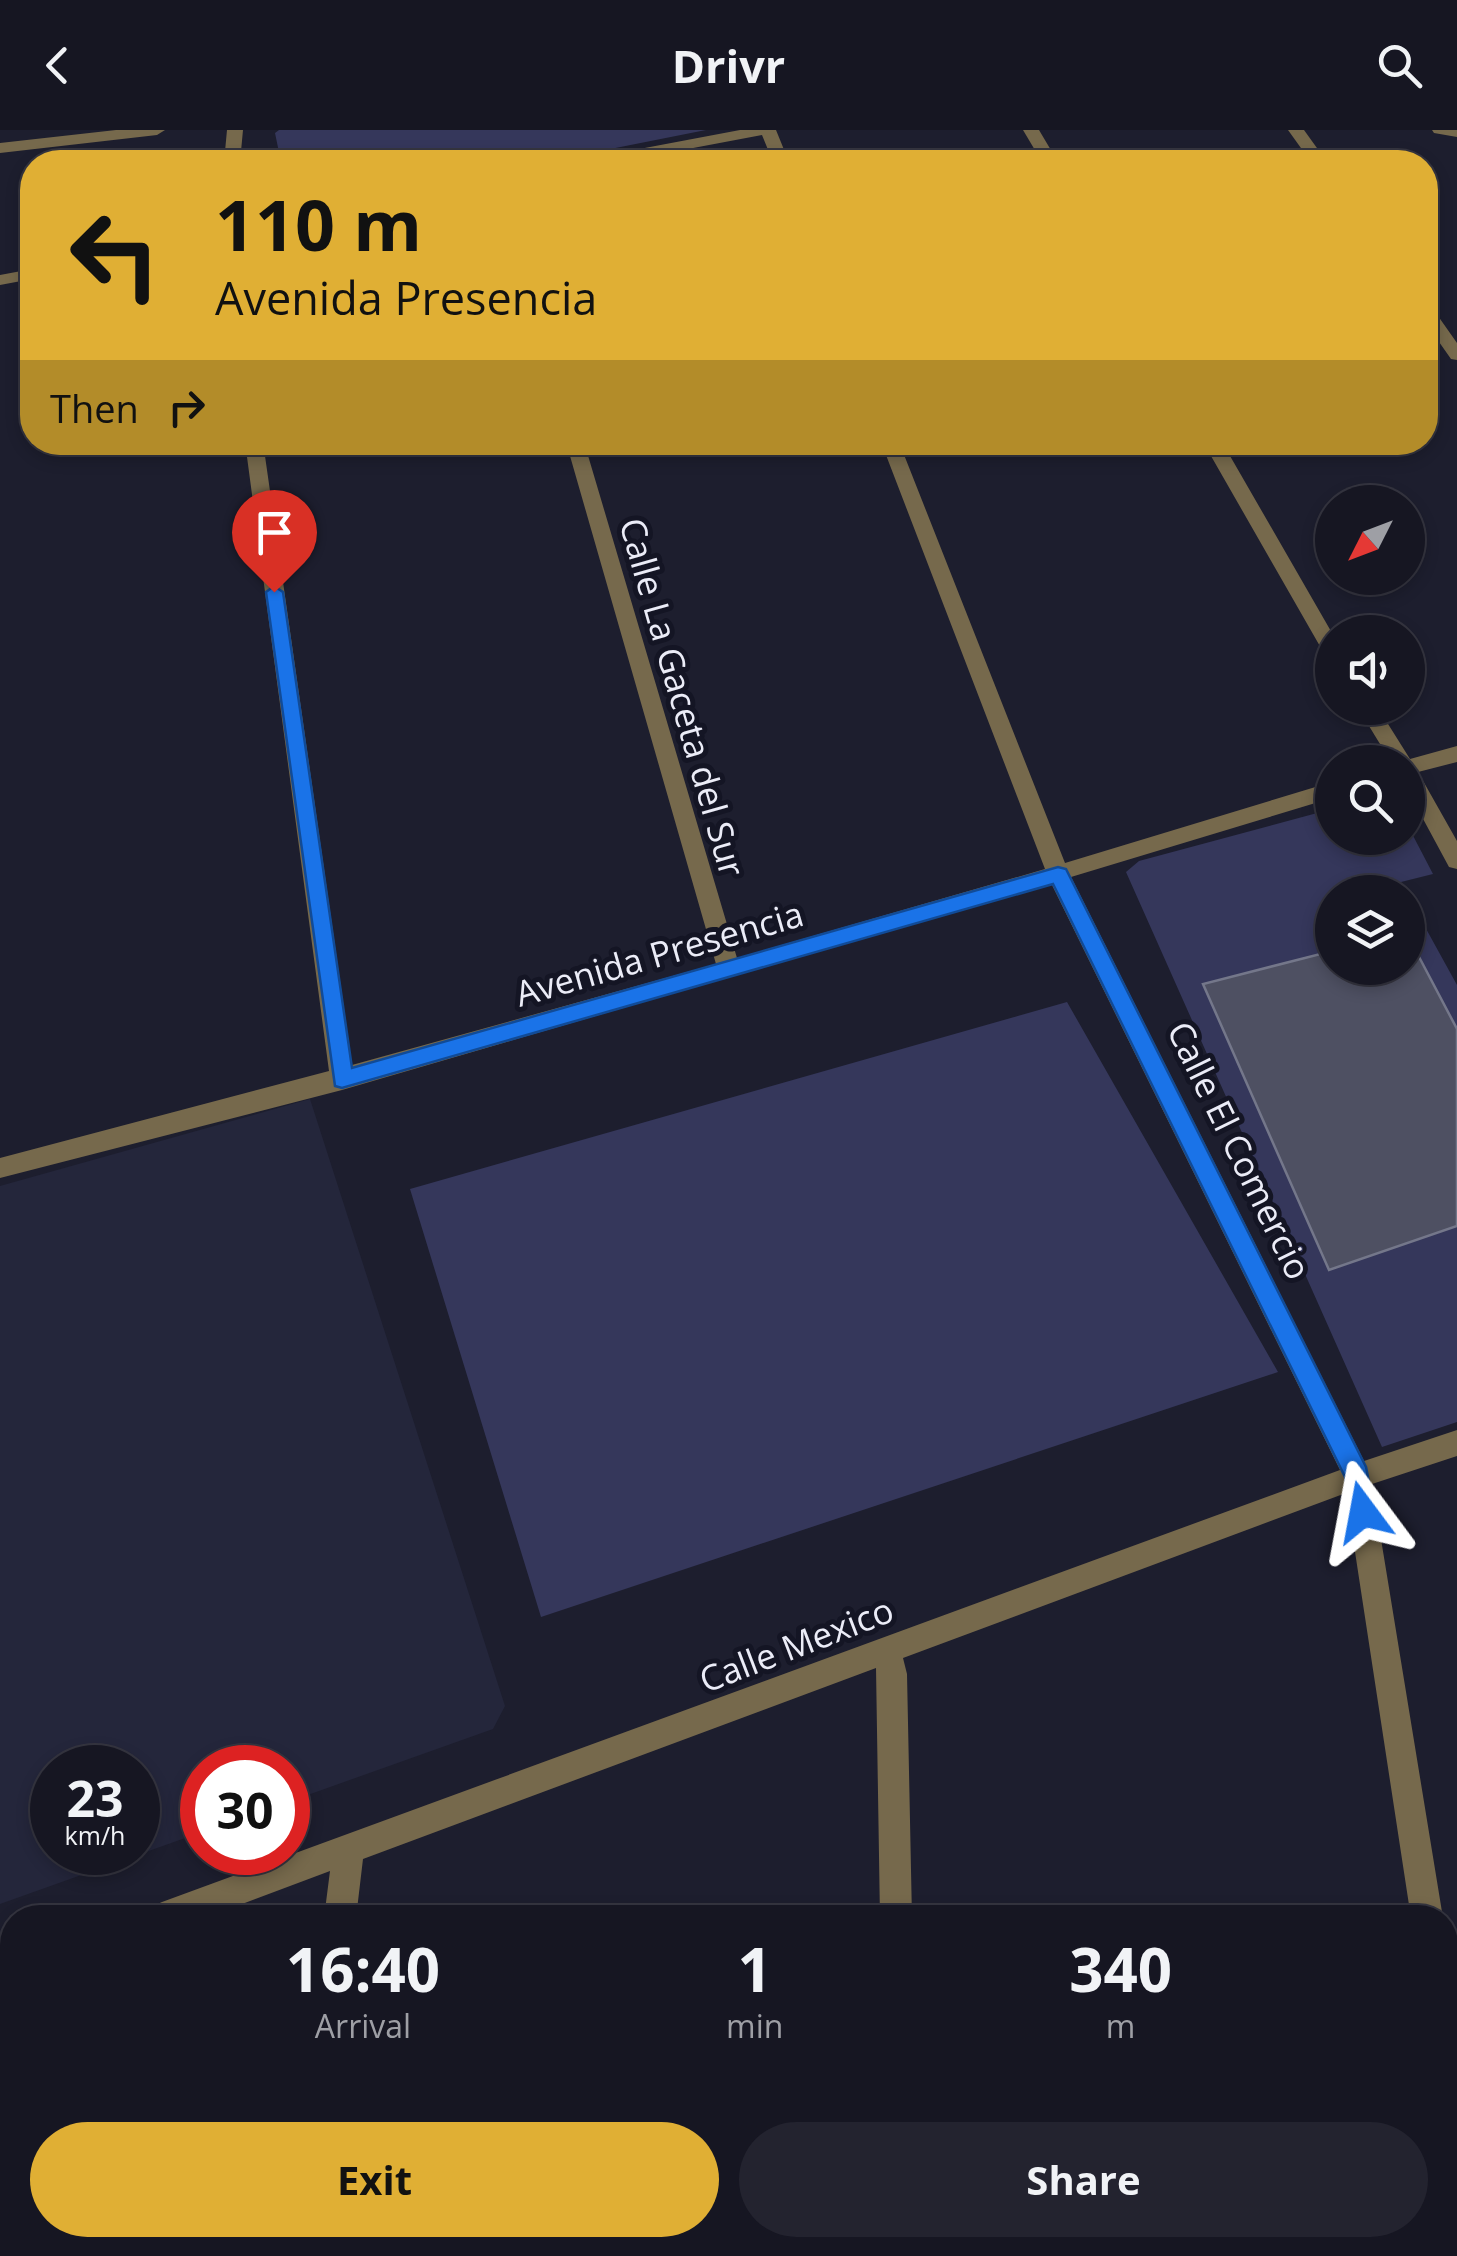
<!DOCTYPE html>
<style>
:root{--surface:#161622;--page:#23232f;--text:#f1f3f6;--muted:#9e9fa5;--line:#353540;--accent:#e0af34}
body{margin:0;font-family:"Open Sans",sans-serif;background:var(--page);color:var(--text);height:100vh;display:flex;flex-direction:column;font-size:38px;white-space:nowrap}
*{box-sizing:border-box;margin:0}
p{font-size:32px;color:var(--muted)}
.icon{flex:none;width:55px;height:55px;fill:none;stroke:currentColor;stroke-width:2;stroke-linecap:round;stroke-linejoin:round}
.map{position:relative;flex:1;overflow:hidden}
.side{position:absolute;left:0px;top:1775px;width:1458px;height:352px;display:flex;flex-direction:column;background:var(--surface);border-radius:40px 40px 0 0;box-shadow:0 5px 15px #0003,0 0 0 2px var(--line)}
.side>*{flex:none}
.banner{position:absolute;left:20px;top:20px;width:1418px;height:305px;border-radius:40px;box-shadow:0 5px 15px #0003,0 0 0 2px var(--line);background:#e0af34;color:#111;overflow:hidden}
.needle{width:65px;rotate:228deg}
.fabs{position:absolute;left:1315px;top:355px;display:grid;gap:20px}
.fabs a{display:grid;place-items:center;width:110px;height:110px;border-radius:50%;background:var(--surface);box-shadow:0 5px 15px #0003,0 0 0 2px var(--line);font-size:50px}
.speed{position:absolute;left:30px;top:1615px;display:flex;gap:20px;font-size:50px;font-weight:700;text-align:center}
.speed>*{display:grid;place-content:center;width:130px;height:130px;border-radius:50%;background:var(--surface);box-shadow:0 5px 15px #0003,0 0 0 2px var(--line);line-height:1}
.speed small{font-size:25px;font-weight:400}
.speed .limit{border:15px solid #d22;background:#fff;color:#111}
.pin{position:absolute;display:grid;place-items:center;width:85px;height:85px;color:#fff;margin:-102px -42px;border-radius:50% 50% 50% 0;rotate:-45deg;box-shadow:0 0 10px #0007}
.pin .icon{rotate:45deg}
.me{position:absolute;width:110px;margin:-55px;rotate:347deg;stroke-linejoin:round;filter:drop-shadow(0 0 8px #0008)}
.turn{display:flex;align-items:center;gap:35px;height:210px;padding:0 30px;font-size:45px}
.turn .icon{width:130px;height:130px;stroke-width:2.5}
.turn b{display:block;font-size:70px;line-height:85px}
.then{display:flex;align-items:center;height:95px;padding:0 30px;background:#0003;gap:20px;font-size:38px}
.eta{display:flex;justify-content:space-evenly;align-items:center;height:170px;text-align:center}
.eta b{font-size:60px;font-weight:700;line-height:70px}
.action{display:flex;gap:20px;margin-top:auto;padding:20px 30px}
.action a{flex:1;height:115px;border-radius:60px;background:var(--accent);color:#111;font-size:40px;font-weight:700;line-height:115px;text-align:center}
.action a+a{background:var(--page);color:var(--text)}
header{display:flex;justify-content:space-between;align-items:center;height:130px;padding:0 30px;background:var(--surface);font-size:45px;font-weight:700}
.map>svg:first-child{display:block}
.built{fill:#24263b;fill-rule:evenodd}
.green{fill:#35375b}
.building{fill:#4e5062;stroke:#74778a;stroke-width:2.5}
.lines{fill:none;stroke-linecap:round;stroke-linejoin:round}
.minor{fill:#76694c;fill-rule:evenodd}
.route{fill:#1a73e8;stroke:#114b97;stroke-width:2.5}
.labels{text-anchor:middle;dominant-baseline:central;stroke-width:10;stroke-linejoin:round;paint-order:stroke}
.street-label{font-size:35px;fill:#ebecf7;stroke:#141524}
</style>
<header><svg class="icon" aria-label="back" viewBox="0 0 24 24"><path d="M15 5l-7 7 7 7"/></svg>Drivr<svg class="icon" aria-label="search" viewBox="0 0 24 24"><circle cx="10" cy="10" r="6"/><path d="M15 15l6 6"/></svg></header>
<div class="map">
<svg width="1457" height="2126" viewBox="0 0 1457 2126">
<rect width="100%" height="100%" fill="#1d1e2e"/>
<path class="built" d="M 310,969 L 505,1576 L 493,1599 L 288,1672 L 288,1638 L 202,1638 L 202,1702 L 0,1774 L 0,1056 ZM 52,1638 L 138,1638 L 138,1722 L 52,1722 Z"/>
<path class="green" d="M 279,0 L 706,0 L 545,32 L 281,32 L 275,3 Z
M 1332,679 L 1332,708 L 1408,708 L 1408,696 L 1433,744 L 1401,752 L 1406,762 L 1332,762 L 1332,838 L 1408,838 L 1408,766 L 1457,855 L 1457,1292 L 1382,1317 L 1126,742 L 1139,731 Z
M 1067,872 L 1278,1242 L 541,1487 L 410,1059 Z"/>
<path class="building" d="M 1408,806 L 1457,899 L 1457,1096 L 1329,1140 L 1203,854 L 1332,821 L 1332,838 L 1408,838 Z"/>
<g class="lines">
<path class="minor" d="M 116,0 L 165,0 L 157,5 L 0,23 L 0,13 Z
M 227,0 L 243,0 L 240,32 L 224,32 Z
M 740,0 L 776,0 L 789,32 L 773,32 L 762,5 L 619,32 L 589,32 L 597,27 Z
M 1023,0 L 1039,0 L 1058,32 L 1042,32 Z
M 1288,0 L 1304,0 L 1327,32 L 1311,32 Z
M 1432,0 L 1457,0 L 1457,7 L 1434,3 Z
M 32,139 L 32,149 L 0,155 L 0,145 Z
M 1425,175 L 1431,176 L 1457,213 L 1457,230 L 1451,229 L 1425,192 Z
M 245,312 L 263,312 L 352,935 L 716,834 L 566,312 L 584,312 L 737,828 L 1045,739 L 881,312 L 899,312 L 1065,733 L 1332,652 L 1332,668 L 1071,747 L 1364,1331 L 1457,1300 L 1457,1326 L 1372,1354 L 1443,1788 L 1411,1788 L 1346,1363 L 903,1528 L 907,1544 L 912,1788 L 880,1788 L 876,1538 L 363,1729 L 356,1788 L 324,1788 L 330,1741 L 205,1788 L 147,1788 L 151,1777 L 162,1772 L 1340,1340 L 1051,753 L 342,960 L 0,1048 L 0,1028 L 329,941 Z
M 1203,312 L 1222,312 L 1332,503 L 1332,527 L 1325,525 Z
M 1358,578 L 1378,578 L 1410,629 L 1457,616 L 1457,632 L 1418,642 L 1457,711 L 1457,739 L 1449,737 L 1408,661 L 1408,632 L 1391,632 Z
M 12,1824 L 12,1856 L 0,1861 L 0,1829 Z
M 1445,1886 L 1457,1892 L 1457,1995 L 1445,1989 Z
M 283,2115 L 317,2115 L 315,2126 L 281,2126 Z
M 884,2115 L 918,2115 L 918,2126 L 884,2126 Z"/>
</g>
<path class="route" d="M 274,456 L 283,462 L 352,938 L 1058,737 L 1066,739 L 1366,1337 L 1375,1382 L 1372,1391 L 1363,1394 L 1354,1391 L 1345,1347 L 1053,754 L 342,958 L 335,956 L 266,462 Z"/>
<g class="labels">
<g class="street-label">
<text transform="translate(683 567) rotate(74)">Calle La Gaceta del Sur</text>
<text transform="translate(659 823) rotate(-16)">Avenida Presencia</text>
<text transform="translate(1240 1020) rotate(64)">Calle El Comercio</text>
<text transform="translate(796 1514) rotate(-21)">Calle Mexico</text>
</g>
</g>
</svg>
<div class="fabs">
<a><svg class="needle" viewBox="-14 -14 28 28"><path d="M0-13l5 13h-10z" fill="#e53935"/><path d="M0 13l5-13h-10z" fill="#9e9fa5"/></svg></a>
<a><svg class="icon" aria-label="sound" viewBox="0 0 24 24"><path d="M4 9h4l5-4v14l-5-4H4zM17 9q2 3 0 6"/></svg></a>
<a><svg class="icon" aria-label="search" viewBox="0 0 24 24"><circle cx="10" cy="10" r="6"/><path d="M15 15l6 6"/></svg></a>
<a><svg class="icon" aria-label="layers" viewBox="0 0 24 24"><path d="M12 4l9 5-9 5-9-5zM3 14l9 5 9-5"/></svg></a>
</div>
<div class="speed"><div>23<small>km/h</small></div><div class="limit">30</div></div>
<div class="pin" style="left:274px;top:462px;background:#d93025"><svg class="icon" aria-label="arrive" viewBox="0 0 24 24"><path d="M6 21V4h12l-3 4 3 4H6"/></svg></div>
<svg class="me" style="left:1363px;top:1382px" viewBox="-20 -20 40 40"><path d="M0-17L14 15 0 8-14 15z" fill="#1a73e8" stroke="#fff" stroke-width="4"/></svg>
<div class="banner">
<div class="turn"><svg class="icon" aria-label="left" viewBox="0 0 24 24"><path d="M17 20v-9H6M10 6l-5 5 5 5"/></svg><div><b>110 m</b>Avenida Presencia</div></div>
<div class="then">Then<svg class="icon" aria-label="right" viewBox="0 0 24 24"><path d="M7 20v-9h11M14 6l5 5-5 5"/></svg></div>
</div>
<section class="side">
<div class="eta">
<div><b>16:40</b><p>Arrival</p></div>
<div><b>1</b><p>min</p></div>
<div><b>340</b><p>m</p></div>
</div>
<div class="action"><a>Exit</a><a>Share</a></div>
</section>
</div>
